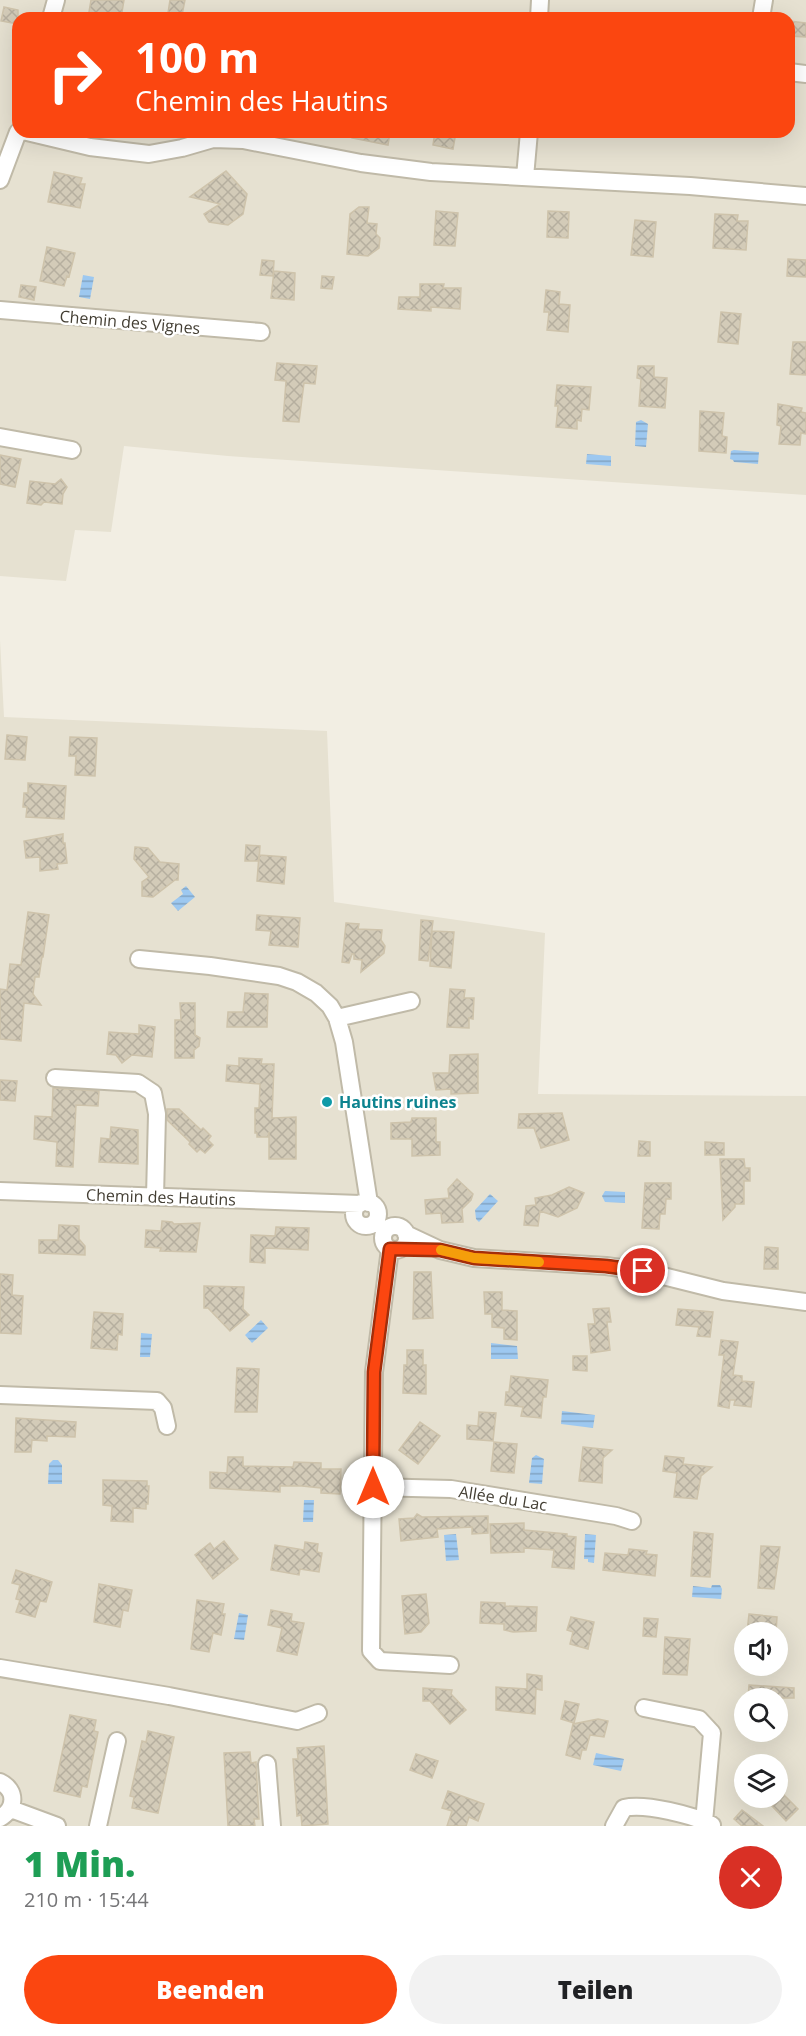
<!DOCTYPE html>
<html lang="de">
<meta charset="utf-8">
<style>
:root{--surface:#fff;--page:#f2f2f2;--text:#202124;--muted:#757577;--accent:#fb4610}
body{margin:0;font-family:"Open Sans",sans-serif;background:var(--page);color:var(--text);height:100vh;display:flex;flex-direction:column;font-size:22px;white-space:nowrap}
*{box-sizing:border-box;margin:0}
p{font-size:20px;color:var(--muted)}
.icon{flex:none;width:33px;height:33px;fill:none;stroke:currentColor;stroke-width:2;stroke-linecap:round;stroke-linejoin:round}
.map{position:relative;height:1826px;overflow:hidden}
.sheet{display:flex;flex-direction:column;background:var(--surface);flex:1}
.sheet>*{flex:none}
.banner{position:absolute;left:12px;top:12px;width:783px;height:126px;border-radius:18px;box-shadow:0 6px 24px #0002;background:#fb4610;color:#fff;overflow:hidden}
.tools{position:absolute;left:734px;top:1622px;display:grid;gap:12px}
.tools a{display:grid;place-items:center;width:54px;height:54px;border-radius:50%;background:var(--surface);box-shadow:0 6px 24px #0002;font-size:30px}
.pin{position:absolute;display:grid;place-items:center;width:51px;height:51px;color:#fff;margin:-26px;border:3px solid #fff;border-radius:50%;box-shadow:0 2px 6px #0007}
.me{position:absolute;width:66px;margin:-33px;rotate:0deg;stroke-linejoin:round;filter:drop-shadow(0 0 4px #0008)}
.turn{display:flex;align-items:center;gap:21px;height:126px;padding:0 24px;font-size:27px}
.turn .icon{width:78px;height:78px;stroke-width:2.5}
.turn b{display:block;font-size:42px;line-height:51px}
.round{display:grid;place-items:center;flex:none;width:63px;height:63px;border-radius:32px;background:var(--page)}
.summary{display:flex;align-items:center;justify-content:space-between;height:102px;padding:0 24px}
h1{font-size:36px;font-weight:800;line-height:45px;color:#1e9e55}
.action{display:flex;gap:12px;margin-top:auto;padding:12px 24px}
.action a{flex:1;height:69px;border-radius:36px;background:var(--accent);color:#fff;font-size:24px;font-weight:800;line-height:69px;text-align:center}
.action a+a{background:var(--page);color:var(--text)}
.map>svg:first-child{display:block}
.residential{fill:#e6e1d1;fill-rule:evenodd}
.water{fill:url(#water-rules)}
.building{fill:url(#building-cross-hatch);stroke:#cec3ab;stroke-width:1.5}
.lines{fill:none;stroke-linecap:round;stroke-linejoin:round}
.minor-casing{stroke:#c0baa8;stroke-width:20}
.minor{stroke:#fff;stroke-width:16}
.route-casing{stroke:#a32e0a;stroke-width:15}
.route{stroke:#fb4610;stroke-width:10}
.slow{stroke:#f59e0b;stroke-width:10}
.culture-dot{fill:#0f9aa8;stroke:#fff;stroke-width:2}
.labels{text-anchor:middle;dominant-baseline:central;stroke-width:5;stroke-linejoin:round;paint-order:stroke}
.street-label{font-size:16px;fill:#433e33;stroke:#fff}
.culture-label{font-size:16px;font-weight:bold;fill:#0d838f;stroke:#fff;text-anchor:start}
</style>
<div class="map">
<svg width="806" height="1826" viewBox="0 0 806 1826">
<defs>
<pattern id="water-rules" width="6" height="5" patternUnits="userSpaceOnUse" patternTransform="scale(1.5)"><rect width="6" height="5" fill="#9dc8f0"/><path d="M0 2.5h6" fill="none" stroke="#82a4c3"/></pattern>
<pattern id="building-cross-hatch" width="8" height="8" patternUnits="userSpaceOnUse" patternTransform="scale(1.5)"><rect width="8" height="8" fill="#d3cbb8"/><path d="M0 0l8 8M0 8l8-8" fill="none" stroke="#b6af9f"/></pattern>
</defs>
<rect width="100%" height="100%" fill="#f2eee3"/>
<path class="residential" d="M 0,0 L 806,0 L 806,495 L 228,456 L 124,446 L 111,532 L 75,530 L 66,581 L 0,576 ZM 18,18 L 789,18 L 789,132 L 18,132 Z
M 0,640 L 4,717 L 327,731 L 334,902 L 545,933 L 538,1094 L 806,1096 L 806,1826 L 0,1826 ZM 744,1632 L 777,1632 L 777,1665 L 744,1665 ZM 744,1698 L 777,1698 L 777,1731 L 744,1731 ZM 744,1764 L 777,1764 L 777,1797 L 744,1797 Z"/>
<path class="water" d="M 83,275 L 94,277 L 90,299 L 79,297 Z
M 641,420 L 648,424 L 646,447 L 635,446 L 636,422 Z
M 734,450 L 759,452 L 758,464 L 734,462 L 733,460 L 730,459 L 731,451 Z
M 587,454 L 611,456 L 611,466 L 586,464 Z
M 186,886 L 195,897 L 178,911 L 171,903 L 183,894 L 181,890 Z
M 605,1191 L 625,1192 L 625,1203 L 605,1202 L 602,1196 Z
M 490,1194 L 498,1201 L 479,1222 L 476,1219 L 475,1210 Z
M 261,1320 L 268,1328 L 252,1343 L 245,1335 Z
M 141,1333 L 152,1334 L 150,1357 L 140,1357 Z
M 491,1343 L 517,1346 L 518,1359 L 491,1359 Z
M 562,1411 L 595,1415 L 593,1428 L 561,1424 Z
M 536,1455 L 544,1459 L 542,1484 L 529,1483 L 532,1458 Z
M 53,1460 L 58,1460 L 62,1465 L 62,1484 L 48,1484 L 49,1464 Z
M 304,1500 L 314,1500 L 313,1522 L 303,1522 Z
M 456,1534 L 459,1560 L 446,1561 L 444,1535 Z
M 585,1534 L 596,1535 L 594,1563 L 588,1562 L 588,1559 L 584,1559 Z
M 712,1585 L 720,1585 L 722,1589 L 721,1599 L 692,1597 L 693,1586 L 711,1588 Z
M 239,1613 L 248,1615 L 244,1640 L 234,1639 Z
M 596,1753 L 624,1759 L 621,1771 L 593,1765 Z"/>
<path class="building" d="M 91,0 L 124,0 L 121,18 L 88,18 Z
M 170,0 L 185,0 L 182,15 L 168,13 Z
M 4,7 L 18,10 L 18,24 L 1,21 Z
M 789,21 L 806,23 L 806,37 L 789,36 Z
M 353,132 L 390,132 L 388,145 L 352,138 Z
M 435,132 L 456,132 L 453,149 L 433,145 Z
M 226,171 L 247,194 L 243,214 L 228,225 L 209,222 L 204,214 L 220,204 L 190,197 Z
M 54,172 L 82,178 L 80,184 L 85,184 L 80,208 L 48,202 Z
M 359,207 L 369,207 L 367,223 L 377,224 L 376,234 L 380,238 L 379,248 L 368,256 L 347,254 L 350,214 Z
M 436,211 L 458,213 L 455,246 L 434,245 Z
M 548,211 L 569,212 L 568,238 L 547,237 Z
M 715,214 L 738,215 L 737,221 L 748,221 L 746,250 L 713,248 Z
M 635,220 L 656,222 L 653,257 L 631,255 Z
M 47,247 L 75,253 L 69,277 L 67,276 L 64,286 L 40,281 Z
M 788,259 L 806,260 L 806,277 L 787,276 Z
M 262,260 L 274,261 L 273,276 L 260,275 Z
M 274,271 L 295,273 L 294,300 L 271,298 Z
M 322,276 L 334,277 L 332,289 L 321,288 Z
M 420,284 L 444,284 L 443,288 L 461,288 L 460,309 L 431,307 L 431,311 L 398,309 L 399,297 L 420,297 Z
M 21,285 L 36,287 L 34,300 L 19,297 Z
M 546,290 L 560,292 L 559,304 L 570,305 L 568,332 L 547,330 L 549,312 L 544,312 Z
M 721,312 L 741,314 L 738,344 L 718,342 Z
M 793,342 L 806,342 L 806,375 L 790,374 Z
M 277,363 L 317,366 L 315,384 L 304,383 L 299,422 L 283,421 L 286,381 L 275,380 Z
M 638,366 L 654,366 L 654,377 L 667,378 L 665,408 L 639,406 L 641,379 L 637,378 Z
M 557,385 L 591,387 L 589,410 L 582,409 L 581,421 L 577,420 L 577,429 L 556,427 L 558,406 L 555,406 Z
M 778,404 L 802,408 L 801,412 L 806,413 L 806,434 L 801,433 L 800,445 L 779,444 L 781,426 L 777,425 Z
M 700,411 L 724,413 L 722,436 L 727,437 L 726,453 L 699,451 Z
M 0,455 L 21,459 L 15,487 L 0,484 Z
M 61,479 L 67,487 L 63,494 L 62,504 L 44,502 L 41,505 L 27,503 L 30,481 L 55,484 Z
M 7,735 L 27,737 L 25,760 L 5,759 Z
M 70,737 L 97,738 L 95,776 L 75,775 L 76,756 L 69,756 Z
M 28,783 L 66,786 L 64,819 L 26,817 L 27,807 L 23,807 L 24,793 L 28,793 Z
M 63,834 L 63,843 L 65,843 L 67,863 L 57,864 L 58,869 L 40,871 L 40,857 L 26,858 L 24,841 Z
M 246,845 L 260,846 L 259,861 L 245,861 Z
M 135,847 L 148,848 L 160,862 L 179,864 L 178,880 L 175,880 L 153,897 L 142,896 L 142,882 L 149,877 L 134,859 Z
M 259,855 L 286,857 L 284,884 L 257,881 Z
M 28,912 L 49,915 L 43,957 L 42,957 L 39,977 L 35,977 L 33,994 L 41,1005 L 24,1003 L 21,1041 L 0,1039 L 0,989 L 7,990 L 10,964 L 21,965 Z
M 257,915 L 300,918 L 298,947 L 269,945 L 271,931 L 256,930 Z
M 421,920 L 433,921 L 428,961 L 419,960 Z
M 346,923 L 359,924 L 358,929 L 382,930 L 381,940 L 385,946 L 384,953 L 361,972 L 362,960 L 354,959 L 354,954 L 352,954 L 349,963 L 342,962 Z
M 432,931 L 454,932 L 451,968 L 430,966 Z
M 450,989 L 465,990 L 464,998 L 474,998 L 473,1019 L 469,1018 L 469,1028 L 447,1027 Z
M 245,993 L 268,994 L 267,1027 L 227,1027 L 228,1012 L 243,1012 Z
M 180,1003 L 195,1003 L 195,1035 L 200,1038 L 199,1046 L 194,1050 L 194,1058 L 175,1058 L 175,1020 L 181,1020 Z
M 139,1025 L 155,1027 L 152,1057 L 132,1055 L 122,1063 L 116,1055 L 107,1054 L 109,1032 L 139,1034 Z
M 478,1054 L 478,1093 L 451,1094 L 451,1089 L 436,1090 L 433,1073 L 449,1073 L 450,1055 Z
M 239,1058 L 262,1059 L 261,1064 L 274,1064 L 272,1118 L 296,1117 L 296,1159 L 269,1159 L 269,1132 L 268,1137 L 257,1137 L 257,1133 L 255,1133 L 255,1108 L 259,1108 L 260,1084 L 226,1081 L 227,1065 L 239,1066 Z
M 0,1080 L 17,1081 L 15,1101 L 0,1100 Z
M 53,1088 L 99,1091 L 98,1106 L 76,1105 L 73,1167 L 56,1166 L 57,1142 L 34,1139 L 35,1116 L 52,1117 Z
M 167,1109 L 179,1109 L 201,1130 L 203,1128 L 211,1136 L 208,1140 L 213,1145 L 205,1153 L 200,1149 L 197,1152 L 189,1144 L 190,1142 L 167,1120 Z
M 562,1113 L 569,1140 L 541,1148 L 534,1128 L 518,1128 L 519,1114 Z
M 412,1118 L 436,1118 L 436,1142 L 440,1142 L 440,1155 L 412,1156 L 412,1139 L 391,1139 L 391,1123 L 411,1122 Z
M 111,1127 L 138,1130 L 138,1164 L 99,1162 L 101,1138 L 110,1139 Z
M 639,1141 L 650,1142 L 650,1156 L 638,1156 Z
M 705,1142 L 724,1143 L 724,1155 L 705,1155 Z
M 720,1159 L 744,1159 L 745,1168 L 750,1168 L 750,1181 L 744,1181 L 744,1204 L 735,1204 L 735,1207 L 723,1220 Z
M 457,1179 L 473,1194 L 471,1200 L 462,1209 L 463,1222 L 442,1223 L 441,1213 L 426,1214 L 425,1200 L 449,1198 L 448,1189 Z
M 645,1183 L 671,1183 L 671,1199 L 666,1199 L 665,1214 L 660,1214 L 659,1229 L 642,1228 Z
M 569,1187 L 584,1193 L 577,1208 L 558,1217 L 540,1211 L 538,1226 L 524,1225 L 526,1206 L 536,1205 L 535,1198 L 552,1195 Z
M 162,1221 L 172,1222 L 174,1224 L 200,1223 L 196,1252 L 160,1251 L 161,1248 L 145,1247 L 146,1230 L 161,1231 Z
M 59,1225 L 79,1226 L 79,1239 L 85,1246 L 85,1255 L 39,1253 L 39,1240 L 58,1240 Z
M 276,1227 L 309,1228 L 308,1250 L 265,1248 L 265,1263 L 250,1262 L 251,1235 L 275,1236 Z
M 765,1247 L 778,1248 L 778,1269 L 764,1269 Z
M 414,1272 L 431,1272 L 433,1318 L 413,1319 Z
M 0,1274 L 13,1275 L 12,1295 L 23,1296 L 21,1334 L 0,1333 Z
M 204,1286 L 244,1287 L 243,1309 L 249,1315 L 230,1331 L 208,1308 L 204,1308 Z
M 484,1292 L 502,1292 L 502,1310 L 517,1311 L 517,1340 L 504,1339 L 504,1328 L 492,1327 L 492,1314 L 485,1314 Z
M 609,1308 L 611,1322 L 607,1322 L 610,1350 L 591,1353 L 588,1324 L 595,1324 L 593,1309 Z
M 678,1309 L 713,1312 L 710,1337 L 697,1336 L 699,1327 L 676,1325 Z
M 94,1312 L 123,1314 L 122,1335 L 118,1334 L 117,1350 L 91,1348 Z
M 721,1340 L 738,1342 L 733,1375 L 742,1376 L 742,1381 L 754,1382 L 751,1407 L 734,1405 L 735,1400 L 730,1400 L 729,1408 L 718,1406 L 724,1355 L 719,1355 Z
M 407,1350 L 423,1350 L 423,1365 L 426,1365 L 426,1394 L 403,1393 L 404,1365 L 407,1365 Z
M 573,1356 L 587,1356 L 587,1371 L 573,1370 Z
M 237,1368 L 259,1369 L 257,1412 L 235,1412 Z
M 511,1376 L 548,1380 L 546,1397 L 543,1397 L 541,1418 L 521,1416 L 523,1407 L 505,1405 L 506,1392 L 509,1392 Z
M 479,1412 L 496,1413 L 493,1441 L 467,1439 L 467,1425 L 478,1426 Z
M 16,1418 L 76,1422 L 75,1437 L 47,1436 L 47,1441 L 32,1440 L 31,1452 L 15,1452 Z
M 420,1422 L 440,1436 L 418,1464 L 399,1450 Z
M 494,1442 L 517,1444 L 514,1473 L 491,1471 Z
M 583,1447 L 612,1450 L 603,1458 L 602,1483 L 579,1481 Z
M 665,1456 L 684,1458 L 683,1464 L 712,1467 L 701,1476 L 697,1499 L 674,1497 L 677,1473 L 663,1471 Z
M 228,1457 L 243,1457 L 243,1466 L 293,1467 L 294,1462 L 321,1463 L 321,1469 L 341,1469 L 340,1494 L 321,1493 L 321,1488 L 302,1486 L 280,1486 L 280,1492 L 210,1488 L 210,1472 L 227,1473 Z
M 103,1480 L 147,1481 L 147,1486 L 149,1486 L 148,1504 L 146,1504 L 146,1509 L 133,1508 L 133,1522 L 111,1521 L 112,1506 L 103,1505 Z
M 417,1514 L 422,1517 L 488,1516 L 488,1533 L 472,1534 L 472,1527 L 437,1529 L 438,1537 L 401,1541 L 399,1519 L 414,1518 Z
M 524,1523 L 524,1530 L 567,1534 L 567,1536 L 576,1537 L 574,1569 L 552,1567 L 554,1550 L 524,1548 L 524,1552 L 491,1553 L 490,1524 Z
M 694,1532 L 713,1534 L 710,1577 L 691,1576 Z
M 224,1541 L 238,1559 L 213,1579 L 195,1555 L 210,1543 L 214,1549 Z
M 305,1542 L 318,1544 L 317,1552 L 322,1553 L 319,1572 L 300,1569 L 299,1575 L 271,1570 L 275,1545 L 304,1550 Z
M 761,1546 L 780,1547 L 774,1589 L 758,1588 Z
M 629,1549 L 647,1551 L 646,1554 L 657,1555 L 655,1576 L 603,1570 L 605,1553 L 628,1555 Z
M 16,1570 L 52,1582 L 46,1602 L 40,1601 L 35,1617 L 16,1612 L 20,1600 L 16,1599 L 20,1585 L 12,1583 Z
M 99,1584 L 132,1590 L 128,1611 L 123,1610 L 120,1627 L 94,1622 Z
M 426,1594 L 429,1623 L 421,1632 L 405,1634 L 402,1596 Z
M 197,1600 L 224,1604 L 222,1614 L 225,1614 L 221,1635 L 213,1633 L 209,1652 L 191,1649 Z
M 481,1602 L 505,1603 L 505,1606 L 537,1607 L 536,1631 L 513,1632 L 504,1630 L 504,1624 L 480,1623 Z
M 271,1610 L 292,1614 L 291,1621 L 304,1623 L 297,1655 L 277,1651 L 282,1628 L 268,1625 Z
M 749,1614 L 777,1617 L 776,1632 L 747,1632 Z
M 571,1617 L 594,1622 L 588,1649 L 570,1644 L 573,1632 L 567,1630 Z
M 644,1618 L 658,1619 L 656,1637 L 643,1636 Z
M 665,1637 L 690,1639 L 687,1675 L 663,1674 Z
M 527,1674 L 542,1676 L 542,1690 L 536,1689 L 535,1714 L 496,1710 L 496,1687 L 527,1689 Z
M 749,1685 L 794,1688 L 794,1698 L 748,1698 Z
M 423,1688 L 452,1690 L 451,1694 L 466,1710 L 450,1724 L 430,1701 L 423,1701 Z
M 565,1701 L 579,1704 L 574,1723 L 561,1719 Z
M 70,1715 L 96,1720 L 94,1731 L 98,1732 L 87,1787 L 82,1786 L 80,1797 L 54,1791 Z
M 598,1719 L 608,1721 L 604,1737 L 590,1735 L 586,1750 L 582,1750 L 580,1759 L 566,1755 L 573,1724 Z
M 148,1731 L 174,1737 L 158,1813 L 132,1808 L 134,1797 L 130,1796 L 142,1741 L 146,1742 Z
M 324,1746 L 328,1824 L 302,1826 L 301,1815 L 297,1816 L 293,1759 L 298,1759 L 297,1748 Z
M 250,1752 L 251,1763 L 256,1762 L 259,1819 L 254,1819 L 255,1826 L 228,1826 L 224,1753 Z
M 416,1754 L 438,1761 L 432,1778 L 410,1770 Z
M 448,1791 L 484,1804 L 478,1821 L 469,1817 L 466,1826 L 447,1826 L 452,1811 L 442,1808 Z
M 784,1795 L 798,1809 L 786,1821 L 772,1806 Z
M 742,1810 L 763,1826 L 742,1826 L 734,1819 Z"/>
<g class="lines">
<g class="minor-casing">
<path id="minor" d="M 51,18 L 56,0
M 539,18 L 540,0
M 761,18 L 764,0
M 789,72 L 806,74
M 27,132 L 90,147 L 149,154 L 182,148 L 213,139 L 243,140 L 361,163 L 431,172 L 690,186 L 806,196
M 525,177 L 529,132
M 0,180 L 18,132
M 0,310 L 261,332
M 0,437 L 72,450
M 139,959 L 210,966 L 279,976 L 297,982 L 316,993 L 330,1006 L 337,1018 L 344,1042 L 369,1203
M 337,1018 L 411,1001
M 55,1078 L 138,1083 L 153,1093 L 157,1114 L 155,1197
M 0,1191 L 360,1204
M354 1214a12 12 0 1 1 24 0a12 12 0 1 1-24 0Z
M383 1238a12 12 0 1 1 24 0a12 12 0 1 1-24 0Z
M 406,1234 L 440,1250 L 474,1258 L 606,1266 L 643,1271 L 723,1291 L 806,1302
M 390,1249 L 374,1372 L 371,1651 L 380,1661 L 450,1665
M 0,1395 L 157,1401 L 163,1408 L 167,1426
M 373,1487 L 451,1489 L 616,1516 L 632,1521
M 0,1668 L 169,1696 L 297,1721 L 318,1713
M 644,1708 L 699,1719 L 712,1733 L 704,1822
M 267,1764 L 272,1826
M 0,1782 C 17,1790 16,1809 0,1818
M 11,1809 L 57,1826
M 98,1826 L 117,1741
M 614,1826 L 624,1808 C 645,1803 693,1815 712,1825"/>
</g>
<use href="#minor" class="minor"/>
</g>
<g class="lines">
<g class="route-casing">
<path id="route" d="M 373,1487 L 374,1372 L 390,1249 L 440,1250 L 474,1258 L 606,1266 L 643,1271"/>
</g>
<use href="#route" class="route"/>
<path class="slow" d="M 441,1250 L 474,1258 L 539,1262"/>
</g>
<circle class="culture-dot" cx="327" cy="1102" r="6"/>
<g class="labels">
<g class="street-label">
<text transform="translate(130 322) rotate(5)">Chemin des Vignes</text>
<text transform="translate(161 1197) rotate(2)">Chemin des Hautins</text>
<text transform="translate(503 1498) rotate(9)">Allée du Lac</text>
</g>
<g class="culture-label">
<text x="339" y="1102">Hautins ruines</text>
</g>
</g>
</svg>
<div class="tools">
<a><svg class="icon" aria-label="sound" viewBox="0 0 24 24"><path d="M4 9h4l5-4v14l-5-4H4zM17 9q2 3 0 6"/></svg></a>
<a><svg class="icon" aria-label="search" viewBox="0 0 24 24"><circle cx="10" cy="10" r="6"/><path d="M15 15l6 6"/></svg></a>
<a><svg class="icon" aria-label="layers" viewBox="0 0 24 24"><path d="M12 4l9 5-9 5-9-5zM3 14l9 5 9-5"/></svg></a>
</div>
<div class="pin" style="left:643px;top:1271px;background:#d93025"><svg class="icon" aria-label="arrive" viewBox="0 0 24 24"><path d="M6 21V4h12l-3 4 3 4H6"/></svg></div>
<svg class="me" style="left:373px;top:1487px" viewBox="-20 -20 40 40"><circle r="19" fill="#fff"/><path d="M0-13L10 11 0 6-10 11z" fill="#fb4610"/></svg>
<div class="banner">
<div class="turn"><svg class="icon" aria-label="right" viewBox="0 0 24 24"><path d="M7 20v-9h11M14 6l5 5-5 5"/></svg><div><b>100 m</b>Chemin des Hautins</div></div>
</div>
</div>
<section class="sheet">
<div class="summary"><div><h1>1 Min.</h1><p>210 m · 15:44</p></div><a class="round" style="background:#d93025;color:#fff"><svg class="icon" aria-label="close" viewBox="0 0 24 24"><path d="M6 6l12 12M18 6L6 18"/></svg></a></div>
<div class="action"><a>Beenden</a><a>Teilen</a></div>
</section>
